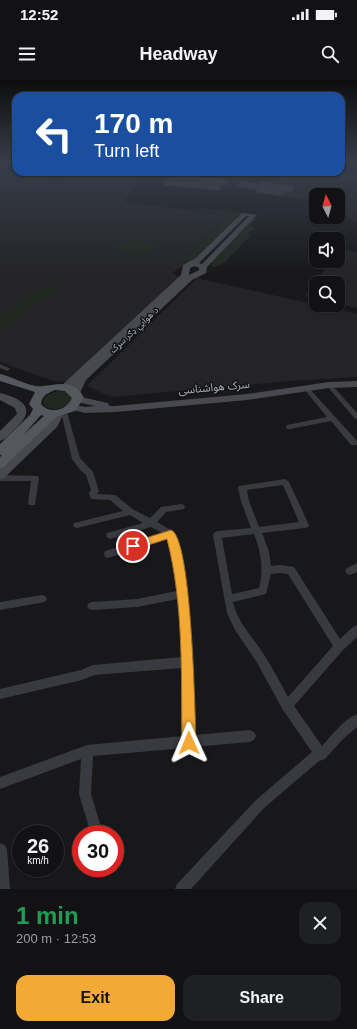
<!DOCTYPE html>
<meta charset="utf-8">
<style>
:root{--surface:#121214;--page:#1f2022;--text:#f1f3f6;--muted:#9c9ea0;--line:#313234;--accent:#f3a936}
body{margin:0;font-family:Arial,"Noto Sans Arabic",sans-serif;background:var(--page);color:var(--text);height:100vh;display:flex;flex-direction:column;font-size:15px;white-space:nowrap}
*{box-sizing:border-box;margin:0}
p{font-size:13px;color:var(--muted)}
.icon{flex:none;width:22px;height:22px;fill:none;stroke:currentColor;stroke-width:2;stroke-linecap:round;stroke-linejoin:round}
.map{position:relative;height:809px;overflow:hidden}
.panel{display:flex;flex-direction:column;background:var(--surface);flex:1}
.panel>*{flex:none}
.guide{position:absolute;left:12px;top:12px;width:333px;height:84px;border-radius:12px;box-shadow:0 1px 3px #0004,0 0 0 1px var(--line);background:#1a4fa0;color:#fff;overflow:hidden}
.needle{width:26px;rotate:354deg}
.fabs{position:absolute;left:309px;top:108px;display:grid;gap:8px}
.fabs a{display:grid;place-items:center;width:36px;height:36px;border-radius:8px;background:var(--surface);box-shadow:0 1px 3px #0004,0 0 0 1px var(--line);font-size:20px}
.speed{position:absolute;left:12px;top:745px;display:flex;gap:8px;font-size:20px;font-weight:700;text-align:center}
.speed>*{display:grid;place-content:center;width:52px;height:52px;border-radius:50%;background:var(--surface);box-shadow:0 1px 3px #0004,0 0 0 1px var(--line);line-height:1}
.speed small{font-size:10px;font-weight:400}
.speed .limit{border:6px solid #d22;background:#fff;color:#111}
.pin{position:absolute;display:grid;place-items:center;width:34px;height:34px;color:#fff;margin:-17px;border:2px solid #fff;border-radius:50%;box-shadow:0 1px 4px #0007}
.me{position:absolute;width:44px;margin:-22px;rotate:359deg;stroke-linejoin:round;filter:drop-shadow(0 0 3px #0008)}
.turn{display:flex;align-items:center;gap:14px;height:84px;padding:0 16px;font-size:18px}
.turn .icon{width:52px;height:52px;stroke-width:2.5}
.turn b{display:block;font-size:28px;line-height:34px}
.round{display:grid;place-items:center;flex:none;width:42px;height:42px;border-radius:12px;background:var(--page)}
.headline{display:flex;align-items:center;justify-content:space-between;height:68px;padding:0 16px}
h1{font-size:24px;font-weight:700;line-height:30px;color:#1e9e55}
.button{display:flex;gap:8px;margin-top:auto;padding:8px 16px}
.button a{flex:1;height:46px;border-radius:12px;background:var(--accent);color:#111;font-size:16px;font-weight:700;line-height:46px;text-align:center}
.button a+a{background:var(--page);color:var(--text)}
.status{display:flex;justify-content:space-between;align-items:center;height:28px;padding:0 20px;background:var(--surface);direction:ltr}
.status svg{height:11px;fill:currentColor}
header{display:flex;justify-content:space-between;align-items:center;height:52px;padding:0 16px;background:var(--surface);font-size:18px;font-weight:700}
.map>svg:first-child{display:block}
.built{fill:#242427}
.green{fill:#202820}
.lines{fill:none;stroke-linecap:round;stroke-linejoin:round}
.taxiway{fill:#323337;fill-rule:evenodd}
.building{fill:#424347;stroke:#323236}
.street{fill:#393a3f;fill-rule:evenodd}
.secondary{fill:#47494f;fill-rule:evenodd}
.primary{fill:#55575e;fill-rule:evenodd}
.route{fill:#f3a936;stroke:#9e6e23}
.labels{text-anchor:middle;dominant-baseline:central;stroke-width:3;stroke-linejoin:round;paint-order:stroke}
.far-street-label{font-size:9px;fill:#aab0ba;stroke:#131315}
.street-label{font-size:11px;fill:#aab0ba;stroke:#131315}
</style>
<div class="status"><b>12:52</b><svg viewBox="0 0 49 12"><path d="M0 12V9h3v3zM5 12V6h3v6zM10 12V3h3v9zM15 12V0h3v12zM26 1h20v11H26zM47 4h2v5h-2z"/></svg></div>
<header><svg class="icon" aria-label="menu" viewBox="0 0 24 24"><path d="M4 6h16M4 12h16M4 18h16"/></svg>Headway<svg class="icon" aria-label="search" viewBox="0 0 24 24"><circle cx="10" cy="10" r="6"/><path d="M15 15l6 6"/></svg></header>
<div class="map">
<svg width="357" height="809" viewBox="0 0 357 809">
<rect width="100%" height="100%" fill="#18181a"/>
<path class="built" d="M 341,83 L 357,83 L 357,143 L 340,132 L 342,126 L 338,125 L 338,115 L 316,115 L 316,121 L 256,112 L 258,110 L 233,106 L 230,110 L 218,110 L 140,101 L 123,122 L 230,135 L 180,182 L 185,184 L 172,193 L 181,198 L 71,299 L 62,302 L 53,301 L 0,282 L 0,89 L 64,99 L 25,92 L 341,92 Z
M 338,169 L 357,172 L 357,228 L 338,224 L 338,203 L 316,203 L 316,219 L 305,216 L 330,181 L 338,181 Z
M 197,198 L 357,234 L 357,297 L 290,301 L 111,317 L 87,306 Z"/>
<path class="green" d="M 199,128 L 243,133 L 199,180 L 189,184 L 180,182 L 230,135 L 198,130 Z
M 253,139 L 256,139 L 250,146 L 255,147 L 253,151 L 249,151 L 248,154 L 251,155 L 225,182 L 215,187 L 212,186 L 211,183 Z
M 131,158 L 158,165 L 144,176 L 116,169 Z
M 66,202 L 8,245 L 0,250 L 0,236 L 31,213 Z
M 58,311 L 67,312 L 73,319 C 65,327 55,334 44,325 L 44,319 L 49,314 Z"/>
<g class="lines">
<path class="taxiway" d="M 264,92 L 273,92 L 268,96 L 265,95 Z
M 285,92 L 294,92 L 285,103 L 279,103 L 278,101 Z
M 295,92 L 320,92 L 357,96 L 357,102 L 299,95 Z"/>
</g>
<path class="building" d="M 172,94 L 179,95 L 229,99 L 225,105 L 221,105 L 218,110 L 163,105 Z
M 242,101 L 259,104 L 262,101 L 296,106 L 291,112 L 286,111 L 282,116 L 256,112 L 258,110 L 237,106 Z"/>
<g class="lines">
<path class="street" d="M 0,284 L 9,288 L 10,289 L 7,291 L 0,288 Z
M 329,303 L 331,304 L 357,333 L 357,339 L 355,339 L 327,306 L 327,304 Z
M 307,307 L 309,308 L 357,361 L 357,365 L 351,365 L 331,341 L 290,349 L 287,349 L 286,347 L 287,345 L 327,337 L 305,310 L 304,309 Z
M 62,330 L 64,330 L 67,332 L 80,378 L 93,392 L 99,411 L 97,414 L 115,415 L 134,430 L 150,438 L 161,427 L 181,424 L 184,425 L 185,427 L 184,429 L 166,432 L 157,442 L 174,452 L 175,454 L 188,514 L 193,584 L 195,655 L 250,650 L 254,652 L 256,656 L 254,660 L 250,662 L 193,667 L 189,669 L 186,668 L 93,676 L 91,714 L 103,754 L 91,754 L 79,714 L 81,679 L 0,709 L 0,697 L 87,665 L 183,656 L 182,588 L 94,595 L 82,600 L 0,619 L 0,609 L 81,590 L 93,585 L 182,577 L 178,519 L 137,527 L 92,530 L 89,529 L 87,526 L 89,523 L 92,522 L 137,519 L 177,511 L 177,506 L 168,459 L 108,478 L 105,477 L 104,474 L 105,471 L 162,453 L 151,447 L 110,459 L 107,457 L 106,455 L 107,453 L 143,443 L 130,435 L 77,448 L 74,447 L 73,445 L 74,443 L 123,431 L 110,420 L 91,419 L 89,413 L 91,410 L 86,395 L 81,391 L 72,379 L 61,332 Z
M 0,395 L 38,396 L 39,398 L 35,425 L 29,425 L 28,423 L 31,401 L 0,401 Z
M 285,399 L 289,402 L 309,445 L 308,447 L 305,448 L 262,453 L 269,472 L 271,486 L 280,485 L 294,487 L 340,559 L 353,547 L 357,545 L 357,557 L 343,570 L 294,626 L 322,666 C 332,655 343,640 357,634 L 357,647 L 343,659 L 325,679 L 319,681 L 264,728 L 191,809 L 175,809 L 177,804 L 256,720 L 312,672 L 283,630 L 256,581 L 235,550 L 227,533 L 213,455 L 214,453 L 217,451 L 251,448 L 241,421 L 238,408 L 239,406 ZM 283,405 L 299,442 L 259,447 L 249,421 L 247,410 ZM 254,454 C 261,472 264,489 259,508 L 232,514 L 222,458 ZM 280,493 L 288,494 L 333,566 L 288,617 C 280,602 272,587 263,573 C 253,557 237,542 233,522 L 266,514 L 271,494 Z
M 357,483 L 357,492 L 350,495 L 347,494 L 345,491 L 347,488 Z
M 42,515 L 45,516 L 47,519 L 45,522 L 0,530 L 0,522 Z
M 0,763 L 5,765 L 7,770 L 10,809 L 0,809 Z"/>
<path class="secondary" d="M 242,133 L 257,135 L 207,187 L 206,193 L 192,200 L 86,300 L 79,315 L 75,316 L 70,313 L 74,305 L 69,310 L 61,310 L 60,308 L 61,306 L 181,195 L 183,185 L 196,178 ZM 246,136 L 249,136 L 202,184 L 199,183 ZM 195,186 L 199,188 L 199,190 L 189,195 L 190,188 Z
M 357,301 L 357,307 L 329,308 L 247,320 L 115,332 L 85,333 L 68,329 L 67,327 L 72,324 L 85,327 L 95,326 L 73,321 L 72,319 L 73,317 L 77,316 L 108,323 L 109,326 L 115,326 L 247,314 L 329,302 Z
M 0,313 C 24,319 37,329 15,349 C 10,354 6,359 0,361 L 0,351 L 17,334 L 15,328 L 0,320 Z
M 59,330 L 64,333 L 57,347 L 4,398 L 0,399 L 0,388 L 49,342 L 55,331 Z"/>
<path class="primary" d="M 0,294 C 12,297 24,304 36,306 C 53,308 73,295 84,318 L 75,331 L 56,337 L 4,387 L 0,388 L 0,377 L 2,375 L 0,375 L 0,364 L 30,335 L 33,329 L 29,324 L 35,312 L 0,301 ZM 55,310 L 65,311 L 72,318 C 67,330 50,335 41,324 C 42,315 48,313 55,310 ZM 41,335 L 44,336 L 24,354 Z"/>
</g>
<linearGradient id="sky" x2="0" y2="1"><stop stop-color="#0d0d0e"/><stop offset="0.42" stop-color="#373d49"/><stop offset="1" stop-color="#373d49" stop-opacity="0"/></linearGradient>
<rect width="357" height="196" fill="url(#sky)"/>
<path class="route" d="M 171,450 C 192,457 195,636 196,663 L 194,668 L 189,670 L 184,668 L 182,663 C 181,595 184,526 167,459 L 133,470 L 128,466 L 130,463 Z"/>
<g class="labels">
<g class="far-street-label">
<text transform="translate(134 250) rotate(-43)">د هوايي ډګر سړک</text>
</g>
<g class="street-label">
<text transform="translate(214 307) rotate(-5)">سرک هواشناسی</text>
</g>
</g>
</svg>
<div class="fabs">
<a><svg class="needle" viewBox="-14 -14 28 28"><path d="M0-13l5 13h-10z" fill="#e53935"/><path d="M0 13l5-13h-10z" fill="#9c9ea0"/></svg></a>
<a><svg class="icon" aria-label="sound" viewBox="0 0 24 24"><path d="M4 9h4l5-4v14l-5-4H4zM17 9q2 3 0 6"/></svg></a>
<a><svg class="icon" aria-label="search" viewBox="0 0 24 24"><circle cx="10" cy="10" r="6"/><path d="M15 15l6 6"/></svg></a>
</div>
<div class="speed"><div>26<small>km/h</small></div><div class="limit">30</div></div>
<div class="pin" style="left:133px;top:466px;background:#d93025"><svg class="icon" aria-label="arrive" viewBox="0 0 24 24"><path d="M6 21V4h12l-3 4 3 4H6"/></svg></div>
<svg class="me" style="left:189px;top:663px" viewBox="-20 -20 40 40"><path d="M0-17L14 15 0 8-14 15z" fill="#f3a936" stroke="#fff" stroke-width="4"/></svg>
<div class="guide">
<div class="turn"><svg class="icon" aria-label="left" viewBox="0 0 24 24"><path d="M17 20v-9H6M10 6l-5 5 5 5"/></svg><div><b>170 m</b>Turn left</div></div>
</div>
</div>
<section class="panel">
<div class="headline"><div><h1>1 min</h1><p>200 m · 12:53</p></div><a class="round"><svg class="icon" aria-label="close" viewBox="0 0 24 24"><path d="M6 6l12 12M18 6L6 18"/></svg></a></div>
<div class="button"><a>Exit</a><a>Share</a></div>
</section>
